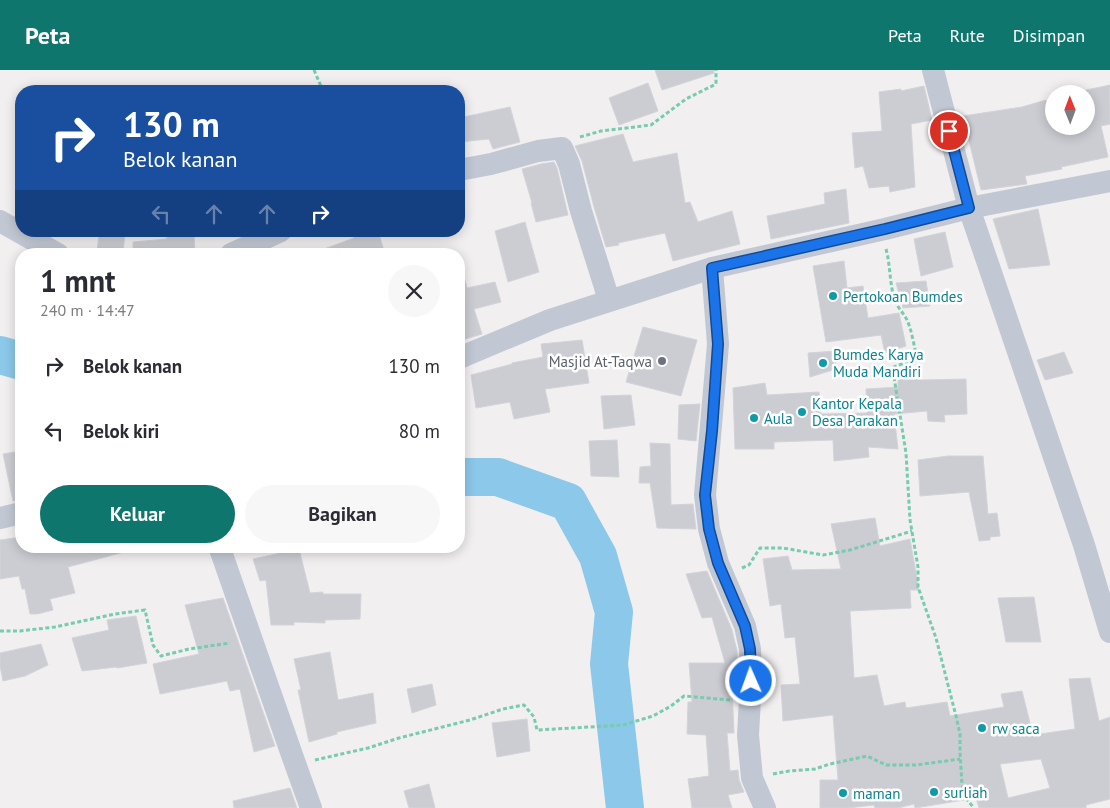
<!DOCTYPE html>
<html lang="id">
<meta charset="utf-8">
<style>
:root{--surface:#fff;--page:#f7f7f7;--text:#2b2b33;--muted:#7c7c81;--accent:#0f766e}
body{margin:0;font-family:"PT Sans",sans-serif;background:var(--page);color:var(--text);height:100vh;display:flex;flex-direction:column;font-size:19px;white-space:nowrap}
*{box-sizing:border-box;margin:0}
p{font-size:16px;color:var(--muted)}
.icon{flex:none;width:28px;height:28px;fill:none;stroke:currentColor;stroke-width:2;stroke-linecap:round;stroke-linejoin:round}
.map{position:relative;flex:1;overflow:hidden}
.details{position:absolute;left:15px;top:178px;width:450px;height:305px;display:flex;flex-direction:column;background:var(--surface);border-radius:20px;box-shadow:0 2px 12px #0003}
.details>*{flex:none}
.hud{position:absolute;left:15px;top:15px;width:450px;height:152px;border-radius:20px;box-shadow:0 2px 12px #0003;background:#1a4fa0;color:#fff;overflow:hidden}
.needle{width:32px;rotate:359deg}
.controls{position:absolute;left:1045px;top:15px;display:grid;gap:10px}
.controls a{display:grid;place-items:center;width:50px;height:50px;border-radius:50%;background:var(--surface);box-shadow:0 2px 12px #0003;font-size:25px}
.pin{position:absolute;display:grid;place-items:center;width:42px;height:42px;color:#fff;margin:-21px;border:2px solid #fff;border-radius:50%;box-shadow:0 1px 5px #0007}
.me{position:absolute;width:55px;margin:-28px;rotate:358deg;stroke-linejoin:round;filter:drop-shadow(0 0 4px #0008)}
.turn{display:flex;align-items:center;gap:18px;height:105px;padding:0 25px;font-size:22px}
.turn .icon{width:65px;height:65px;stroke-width:2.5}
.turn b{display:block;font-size:35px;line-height:42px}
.lanes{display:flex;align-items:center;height:48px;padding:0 25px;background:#0003;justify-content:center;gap:25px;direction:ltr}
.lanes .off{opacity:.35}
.round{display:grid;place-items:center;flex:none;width:52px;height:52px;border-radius:26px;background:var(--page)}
.overview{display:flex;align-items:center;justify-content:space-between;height:85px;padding:0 25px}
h1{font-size:30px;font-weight:800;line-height:38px}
.button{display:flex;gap:10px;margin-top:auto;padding:10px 25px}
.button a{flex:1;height:58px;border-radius:30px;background:var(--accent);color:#fff;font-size:20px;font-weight:800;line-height:58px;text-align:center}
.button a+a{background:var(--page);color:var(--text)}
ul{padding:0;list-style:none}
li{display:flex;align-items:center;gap:15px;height:65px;padding:0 25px}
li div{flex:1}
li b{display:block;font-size:19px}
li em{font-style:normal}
header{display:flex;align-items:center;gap:30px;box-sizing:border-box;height:70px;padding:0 25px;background:var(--accent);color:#fff}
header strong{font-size:24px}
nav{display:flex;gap:28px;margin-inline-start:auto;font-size:18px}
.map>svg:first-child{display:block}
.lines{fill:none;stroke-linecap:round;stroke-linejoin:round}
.river{stroke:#8cc8ea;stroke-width:38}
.building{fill:#cbcdd3;stroke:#d3d4da;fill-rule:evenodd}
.path{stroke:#77cbae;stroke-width:3;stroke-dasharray:4 2.5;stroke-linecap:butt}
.minor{stroke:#c2c8d3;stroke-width:22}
.route-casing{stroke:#114b97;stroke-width:12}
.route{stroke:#1a73e8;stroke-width:9}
.culture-dot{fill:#0f9aa8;stroke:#fff;stroke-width:2}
.worship-dot{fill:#6b7280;stroke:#fff;stroke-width:2}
.labels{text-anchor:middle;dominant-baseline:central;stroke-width:5;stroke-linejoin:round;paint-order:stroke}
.culture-label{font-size:15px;fill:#0d838f;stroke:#fff;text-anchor:start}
.worship-label{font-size:15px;fill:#5b616d;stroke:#fff;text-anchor:end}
</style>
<header>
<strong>Peta</strong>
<nav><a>Peta</a><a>Rute</a><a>Disimpan</a></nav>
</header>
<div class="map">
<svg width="1110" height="738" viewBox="0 0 1110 738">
<rect width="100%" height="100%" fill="#f1efef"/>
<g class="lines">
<path class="river" d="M 0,285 L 21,291
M 459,407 L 498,407 L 568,432 L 598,486 L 614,542 L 609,594 L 625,738"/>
</g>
<path class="building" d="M 655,0 L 714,0 L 714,3 L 662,20 Z
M 648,13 L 658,41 L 619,55 L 609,28 Z
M 1110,15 L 1110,54 L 1101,56 L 1108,87 L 1061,97 L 1062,99 L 1025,106 L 1027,114 L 981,120 L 963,46 L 1022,37 L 1046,30 L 1052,56 L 1086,56 L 1086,20 Z
M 924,16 L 932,50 L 911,54 L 915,117 L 890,122 L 889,116 L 869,118 L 863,96 L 855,98 L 852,63 L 882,61 L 879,22 L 901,19 L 901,21 Z
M 510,37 L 520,72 L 493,79 L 489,69 L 459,72 L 459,48 Z
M 623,64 L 633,92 L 677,83 L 685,133 L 690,132 L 698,152 L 732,141 L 740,174 L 673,191 L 665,163 L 618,173 L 619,175 L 606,177 L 594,137 L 582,91 L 575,76 Z
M 554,92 L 557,98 L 568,145 L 536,152 L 531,133 L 532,133 L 522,99 L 541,94 Z
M 846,119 L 849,153 L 771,169 L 767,146 L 825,134 L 824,123 Z
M 1038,139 L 1050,195 L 1009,199 L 993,149 Z
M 525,152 L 539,202 L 508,212 L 495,161 Z
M 166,161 L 181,161 L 182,166 L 194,165 L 195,183 L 133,184 L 133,172 L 167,169 Z
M 352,161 L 378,161 L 385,184 L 317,184 L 316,182 L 354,168 Z
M 125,162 L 123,184 L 97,182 L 99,164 Z
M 945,162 L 953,197 L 921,206 L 914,169 Z
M 844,191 L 847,218 L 863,216 L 868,248 L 899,243 L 906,276 L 885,283 L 881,265 L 826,272 L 813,196 Z
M 463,203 L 467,218 L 495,212 L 501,232 L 474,239 L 482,264 L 459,271 L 459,204 Z
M 926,211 L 930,236 L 903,238 L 896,213 Z
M 643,257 L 697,270 L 681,326 L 626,312 Z
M 582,270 L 589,313 L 545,319 L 550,342 L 514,349 L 510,332 L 476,338 L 471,305 L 512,294 L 512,293 L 543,287 L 541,274 Z
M 836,281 L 836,299 L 810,307 L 808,283 Z
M 1064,282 L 1073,303 L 1045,310 L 1037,290 Z
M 921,308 L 921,310 L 966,309 L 967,344 L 944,345 L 945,352 L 928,351 L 927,341 L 894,344 L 898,379 L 868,377 L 869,387 L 834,391 L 833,370 L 774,372 L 774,379 L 735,379 L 733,318 L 765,313 L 767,325 L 819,322 L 821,344 L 867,343 L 866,319 L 898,317 L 898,310 Z
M 631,325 L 635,355 L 604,359 L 601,326 Z
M 700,334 L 696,371 L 678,369 L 679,335 Z
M 617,370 L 619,407 L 591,406 L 589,371 Z
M 650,373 L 670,374 L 671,435 L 693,434 L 696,459 L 657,458 L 650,413 L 639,413 L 640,397 L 651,396 Z
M 21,381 L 21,430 L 13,431 L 3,384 Z
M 948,386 L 983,386 L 988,444 L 997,443 L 1000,466 L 990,467 L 990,470 L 979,471 L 969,422 L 920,426 L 918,390 Z
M 875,448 L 880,476 L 910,469 L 919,520 L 910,520 L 911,538 L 850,541 L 854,608 L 877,605 L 884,636 L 905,632 L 906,638 L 947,632 L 950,646 L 1004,637 L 1001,624 L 1022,621 L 1033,665 L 1075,659 L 1069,609 L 1090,608 L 1099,651 L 1110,647 L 1110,729 L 1086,735 L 1086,738 L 979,738 L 976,728 L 915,738 L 914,734 L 898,738 L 875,738 L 874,735 L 848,738 L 820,738 L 820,710 L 838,710 L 833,645 L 783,651 L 781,615 L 800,614 L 795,567 L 785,568 L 781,534 L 770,536 L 763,489 L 788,486 L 792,500 L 841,499 L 831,454 ZM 1041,689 L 1050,718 L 1008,728 L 1000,694 Z
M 21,467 L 21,476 L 62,476 L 64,482 L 81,476 L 124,476 L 124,482 L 68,497 L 75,523 L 50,529 L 53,540 L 37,544 L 30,544 L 25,519 L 22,519 L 19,506 L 0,509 L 0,470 Z
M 299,479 L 310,523 L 323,522 L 323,524 L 361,524 L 360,549 L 325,550 L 325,553 L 294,552 L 294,555 L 271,555 L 266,510 L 260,511 L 253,489 Z
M 707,501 L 732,560 L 737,581 L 738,617 L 732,617 L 734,663 L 727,663 L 730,701 L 738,700 L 739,710 L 744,722 L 728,725 L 732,738 L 692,738 L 688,709 L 709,706 L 706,665 L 687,664 L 688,632 L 692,632 L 689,593 L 725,593 L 712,547 L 702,548 L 686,504 Z
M 1034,527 L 1041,572 L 1006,572 L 998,528 Z
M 223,528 L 275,676 L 254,682 L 240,619 L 230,621 L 227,611 L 160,624 L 153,594 L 199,584 L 185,535 Z
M 136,546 L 147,593 L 117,598 L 116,597 L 82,601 L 72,568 L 109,560 L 107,550 Z
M 41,574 L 48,595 L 25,606 L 3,611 L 0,596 L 0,583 Z
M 330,582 L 338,630 L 373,623 L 376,653 L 337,662 L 337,664 L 309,672 L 298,620 L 301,620 L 294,589 Z
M 432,614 L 436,635 L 412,643 L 407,619 Z
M 527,649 L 530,681 L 497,687 L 492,653 Z
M 429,714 L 435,738 L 409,738 L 404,721 Z
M 290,718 L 297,738 L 234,738 L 233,731 Z"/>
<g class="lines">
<path class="path" d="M 314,0 L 323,21
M 580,67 L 601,61 L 651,55 L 686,29 L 716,14 L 716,0
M 886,179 C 891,197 889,216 896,233 C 899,239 904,244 907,250 C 912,261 914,276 917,288 L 894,297 L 894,307 L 906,383 L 910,450 L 918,497 L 918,517 L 936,568 L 956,646 L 960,664 L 960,682 L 962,715 L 968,731 L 974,738
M 742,498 L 749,495 L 760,478 L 783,478 L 823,485 L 850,480 L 912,461
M 0,561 L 20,561 L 55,557 L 115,544 L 145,540 L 153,575 L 161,586 L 189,579 L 230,573
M 315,690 L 368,678 L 399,668 L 470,650 L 503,639 L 524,635 L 534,647 L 537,660 L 623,655 L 653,646 L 671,636 L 684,626 L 730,630
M 773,704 L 789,701 L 815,699 L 830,694 L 867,686 L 886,695 L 916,695 L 960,689"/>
<path class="minor" d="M 933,0 L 969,138 L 1084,475 L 1110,562
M 459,100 L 491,94 L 538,81 L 562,78 L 569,94 L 581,141 L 609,230
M 0,151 L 58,184
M 231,184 L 281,161
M 712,198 L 718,274 L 705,425 L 709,459 L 718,493 L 745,556 L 750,579 L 751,611 L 748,665 L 752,708 L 765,738
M 459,288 L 550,250 L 712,198 L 885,159 L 969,138 L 1110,111
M 0,448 L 21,443
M 219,476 L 292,685 L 311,738"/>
</g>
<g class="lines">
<g class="route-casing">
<path id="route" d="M 751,611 L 750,579 L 745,556 L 718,493 L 709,459 L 705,425 L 712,361 L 718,274 L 712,198 L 885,159 L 969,138 L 949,61"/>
</g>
<use href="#route" class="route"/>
</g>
<g class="culture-dot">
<circle cx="833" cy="226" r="5"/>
<circle cx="823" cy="293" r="5"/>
<circle cx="802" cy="342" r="5"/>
<circle cx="754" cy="348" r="5"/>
<circle cx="982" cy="658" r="5"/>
<circle cx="934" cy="722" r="5"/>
<circle cx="843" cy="723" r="5"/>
</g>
<circle class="worship-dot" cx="662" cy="291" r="5"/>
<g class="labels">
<g class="culture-label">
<text x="843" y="226">Pertokoan Bumdes</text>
<text x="833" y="284">Bumdes Karya<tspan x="833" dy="17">Muda Mandiri</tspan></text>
<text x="812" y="333">Kantor Kepala<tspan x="812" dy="17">Desa Parakan</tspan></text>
<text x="764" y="348">Aula</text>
<text x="992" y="658">rw saca</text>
<text x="944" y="722">surliah</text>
<text x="853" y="723">maman</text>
</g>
<g class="worship-label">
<text x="652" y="291">Masjid At-Taqwa</text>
</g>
</g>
</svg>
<div class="controls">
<a><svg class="needle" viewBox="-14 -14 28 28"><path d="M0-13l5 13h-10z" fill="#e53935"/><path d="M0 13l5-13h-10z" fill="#7c7c81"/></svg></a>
</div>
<div class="pin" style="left:949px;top:61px;background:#d93025"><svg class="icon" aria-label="arrive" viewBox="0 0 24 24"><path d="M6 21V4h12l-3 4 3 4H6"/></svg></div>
<svg class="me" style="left:751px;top:611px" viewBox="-20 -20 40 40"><circle r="17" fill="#1a73e8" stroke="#fff" stroke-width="3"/><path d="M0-11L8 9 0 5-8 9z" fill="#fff"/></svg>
<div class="hud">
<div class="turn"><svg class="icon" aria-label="right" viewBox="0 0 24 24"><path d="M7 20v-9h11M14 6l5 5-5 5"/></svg><div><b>130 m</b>Belok kanan</div></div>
<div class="lanes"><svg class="icon off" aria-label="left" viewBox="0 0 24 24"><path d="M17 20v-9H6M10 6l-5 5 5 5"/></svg><svg class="icon off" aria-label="ahead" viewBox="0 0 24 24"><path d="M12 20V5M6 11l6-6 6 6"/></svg><svg class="icon off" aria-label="ahead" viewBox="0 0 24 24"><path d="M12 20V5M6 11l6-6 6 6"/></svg><svg class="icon" aria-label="right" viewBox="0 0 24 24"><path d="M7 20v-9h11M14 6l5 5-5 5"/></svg></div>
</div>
<section class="details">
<div class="overview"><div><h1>1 mnt</h1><p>240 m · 14:47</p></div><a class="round"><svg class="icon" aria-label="close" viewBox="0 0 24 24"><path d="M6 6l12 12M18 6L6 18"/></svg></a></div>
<ul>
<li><svg class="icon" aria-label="right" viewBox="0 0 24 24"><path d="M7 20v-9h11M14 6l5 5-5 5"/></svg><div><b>Belok kanan</b></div><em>130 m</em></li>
<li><svg class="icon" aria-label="left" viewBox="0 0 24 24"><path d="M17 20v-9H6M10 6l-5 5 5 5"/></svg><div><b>Belok kiri</b></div><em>80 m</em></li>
</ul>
<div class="button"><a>Keluar</a><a>Bagikan</a></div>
</section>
</div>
